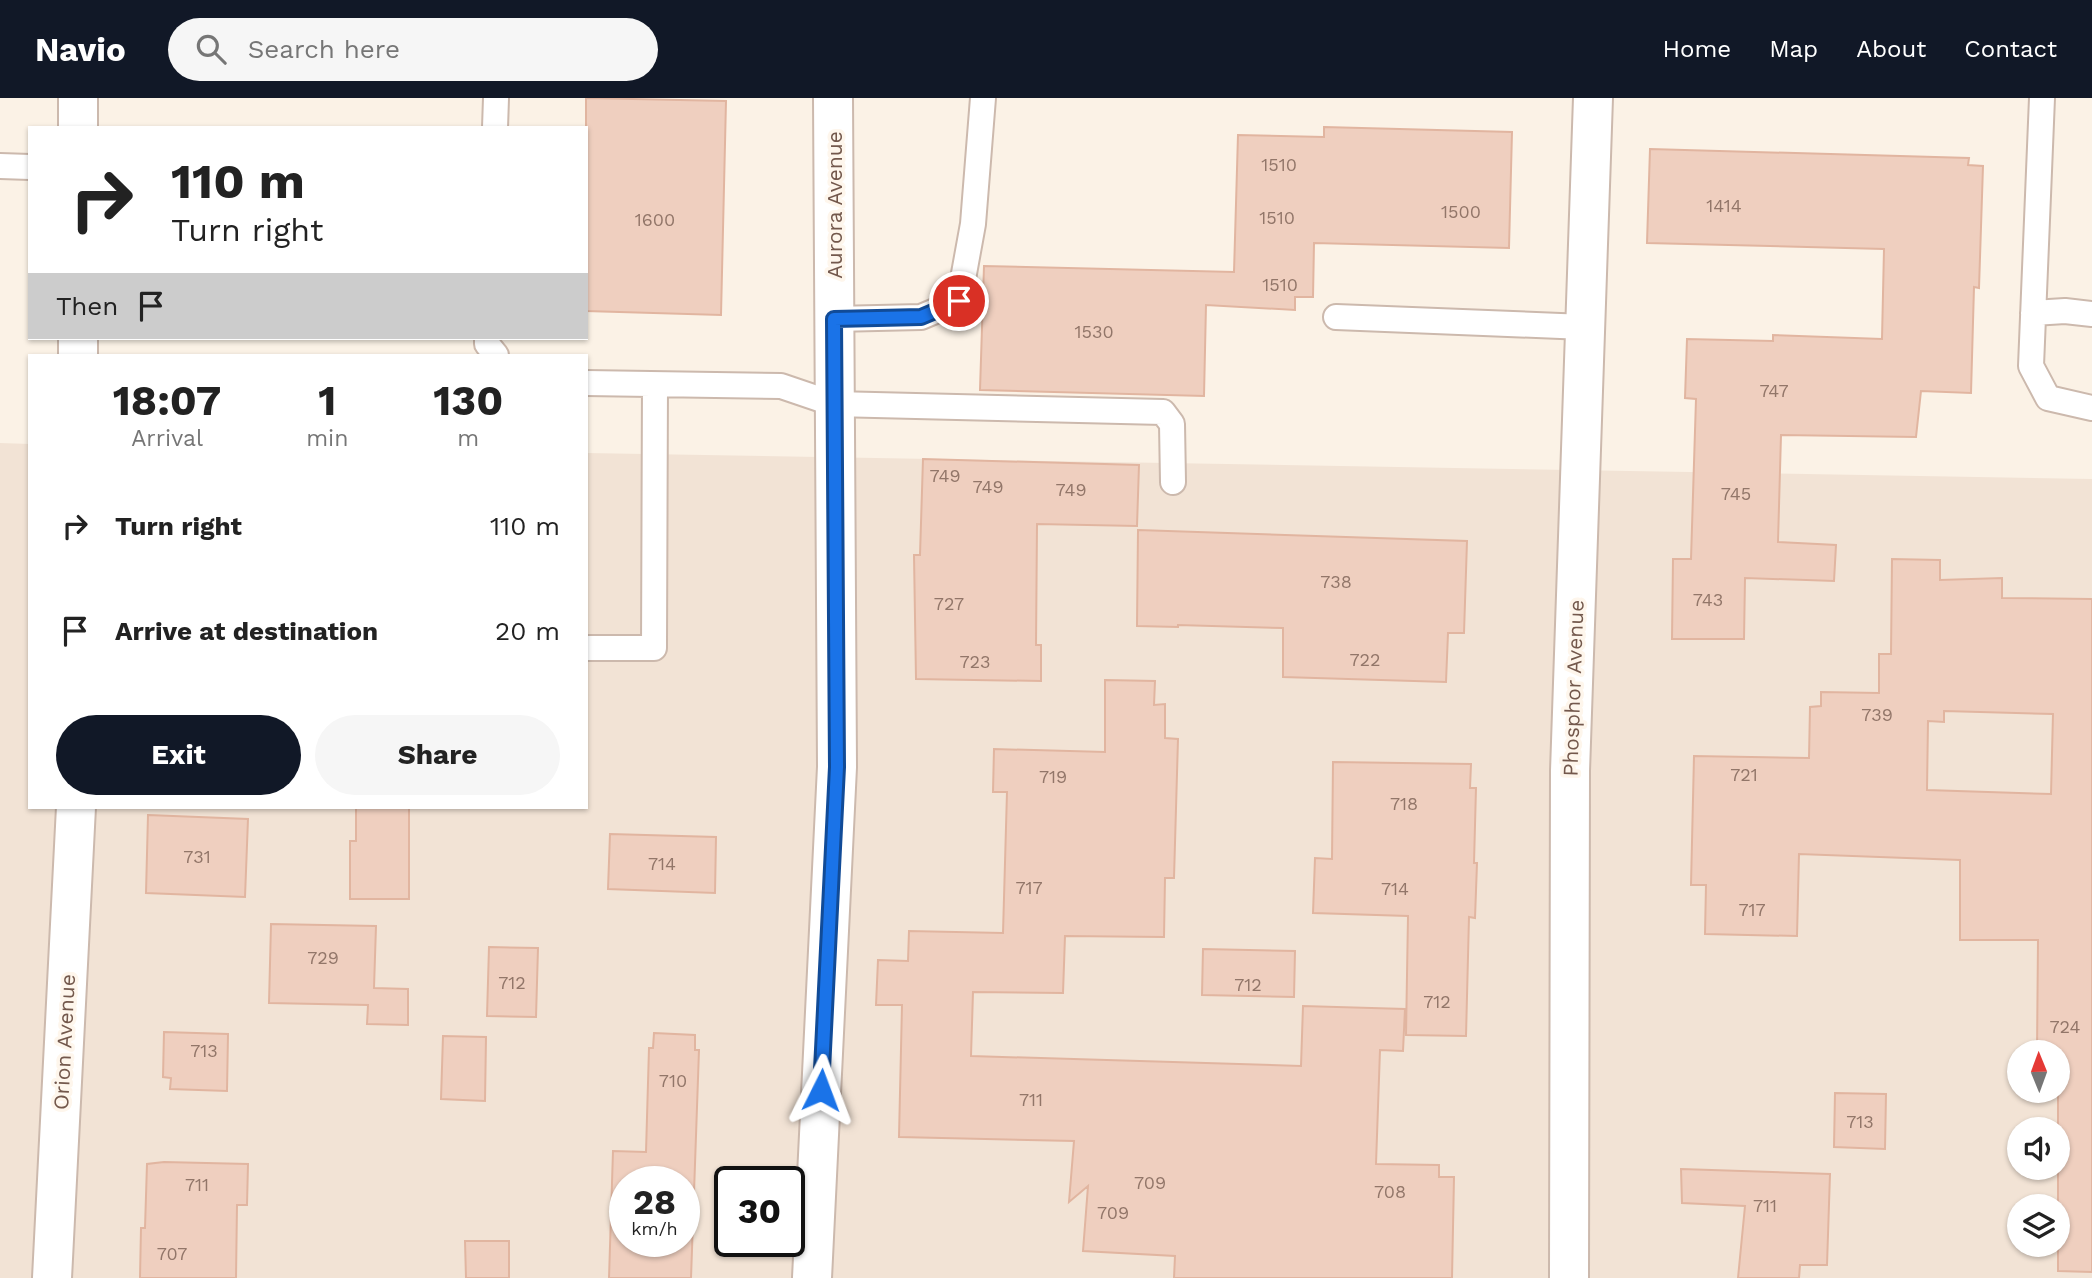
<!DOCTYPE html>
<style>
:root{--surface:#fff;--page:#f6f6f6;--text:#222;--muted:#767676;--accent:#111827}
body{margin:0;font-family:"Work Sans",sans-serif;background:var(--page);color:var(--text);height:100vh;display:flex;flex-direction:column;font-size:26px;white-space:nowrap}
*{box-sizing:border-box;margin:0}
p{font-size:23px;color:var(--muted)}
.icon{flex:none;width:38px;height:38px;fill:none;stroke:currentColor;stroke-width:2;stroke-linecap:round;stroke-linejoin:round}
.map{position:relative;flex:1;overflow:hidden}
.details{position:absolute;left:28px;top:256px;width:560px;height:455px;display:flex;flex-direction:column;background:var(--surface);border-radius:0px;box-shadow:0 2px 5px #0004}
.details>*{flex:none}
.hud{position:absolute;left:28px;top:28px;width:560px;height:214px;border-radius:0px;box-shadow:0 2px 5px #0004;background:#fff;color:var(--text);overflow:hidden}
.needle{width:46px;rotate:359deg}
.tools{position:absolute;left:2007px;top:942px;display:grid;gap:14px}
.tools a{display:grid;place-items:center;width:63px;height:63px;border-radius:50%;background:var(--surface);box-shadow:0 2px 5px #0004;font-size:35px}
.speed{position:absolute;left:609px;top:1068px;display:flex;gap:14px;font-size:35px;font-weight:700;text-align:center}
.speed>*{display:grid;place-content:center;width:91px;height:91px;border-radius:50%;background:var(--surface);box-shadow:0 2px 5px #0004;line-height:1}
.speed small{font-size:18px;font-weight:400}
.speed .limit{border:4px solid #111;border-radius:10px;background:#fff;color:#111}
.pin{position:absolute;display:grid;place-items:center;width:60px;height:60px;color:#fff;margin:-30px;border:4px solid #fff;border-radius:50%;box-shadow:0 2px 7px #0007}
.me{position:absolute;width:77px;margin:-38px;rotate:3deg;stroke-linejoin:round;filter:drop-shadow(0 0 5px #0008)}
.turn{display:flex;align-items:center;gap:24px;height:147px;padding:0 28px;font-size:32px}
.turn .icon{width:91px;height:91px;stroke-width:2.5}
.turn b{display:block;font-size:49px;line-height:60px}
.then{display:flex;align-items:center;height:66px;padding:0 28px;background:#0003;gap:14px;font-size:26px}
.eta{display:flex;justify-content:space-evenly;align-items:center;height:119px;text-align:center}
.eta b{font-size:42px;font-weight:700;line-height:49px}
.button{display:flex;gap:14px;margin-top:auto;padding:14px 28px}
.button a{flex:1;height:80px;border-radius:42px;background:var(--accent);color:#fff;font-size:28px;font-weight:700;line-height:80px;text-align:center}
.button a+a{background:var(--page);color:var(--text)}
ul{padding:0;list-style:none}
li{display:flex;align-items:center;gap:21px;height:105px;padding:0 28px}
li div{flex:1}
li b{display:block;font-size:26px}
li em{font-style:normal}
header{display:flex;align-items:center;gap:42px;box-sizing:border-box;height:98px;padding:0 35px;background:var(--accent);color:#fff}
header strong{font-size:33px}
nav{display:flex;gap:38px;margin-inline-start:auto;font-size:24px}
.search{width:490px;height:63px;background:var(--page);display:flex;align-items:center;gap:18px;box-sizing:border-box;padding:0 24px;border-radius:38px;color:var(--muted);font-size:26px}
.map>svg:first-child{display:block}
.residential{fill:#f2e3d5;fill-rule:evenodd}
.building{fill:#efcfbf;stroke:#e1b5a0;stroke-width:2;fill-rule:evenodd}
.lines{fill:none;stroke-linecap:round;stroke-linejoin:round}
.service-casing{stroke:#ccb9ad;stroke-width:28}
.minor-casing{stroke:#ccb9ad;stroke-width:42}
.service{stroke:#fff;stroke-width:24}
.minor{stroke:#fff;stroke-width:38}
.route-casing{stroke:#114b97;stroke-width:18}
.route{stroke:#1a73e8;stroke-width:12}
.labels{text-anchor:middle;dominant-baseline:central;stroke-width:7;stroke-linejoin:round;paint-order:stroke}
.number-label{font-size:18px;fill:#927669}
.street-label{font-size:21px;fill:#73584c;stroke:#fef6ec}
</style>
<header>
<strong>Navio</strong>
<div class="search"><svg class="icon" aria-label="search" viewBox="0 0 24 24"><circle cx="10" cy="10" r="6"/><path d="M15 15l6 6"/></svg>Search here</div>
<nav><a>Home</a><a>Map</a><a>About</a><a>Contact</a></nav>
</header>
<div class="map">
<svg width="2092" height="1180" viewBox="0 0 2092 1180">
<rect width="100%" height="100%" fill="#fbf2e6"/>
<path class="residential" d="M 0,345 L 30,346 L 30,709 L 586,709 L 586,355 L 2092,381 L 2092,1180 L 0,1180 ZM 2020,954 L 2058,954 L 2058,992 L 2020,992 ZM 2020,1031 L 2058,1031 L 2058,1069 L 2020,1069 ZM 625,1083 L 684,1083 L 684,1143 L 625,1143 ZM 730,1083 L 789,1083 L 789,1143 L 730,1143 ZM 2020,1108 L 2058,1108 L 2058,1146 L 2020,1146 Z"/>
<path class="building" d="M 586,0 L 726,3 L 721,217 L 586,213 Z
M 1324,29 L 1512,34 L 1509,150 L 1314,145 L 1313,199 L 1295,199 L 1295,212 L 1206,207 L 1204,298 L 980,292 L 984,168 L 1234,174 L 1238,37 L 1324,39 Z
M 1650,51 L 1969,60 L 1968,67 L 1983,68 L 1979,190 L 1974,189 L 1971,295 L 1921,293 L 1916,339 L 1781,337 L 1778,444 L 1836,447 L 1834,483 L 1745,480 L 1744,541 L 1672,541 L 1673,461 L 1691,461 L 1696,301 L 1685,300 L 1687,241 L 1773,243 L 1773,237 L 1882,241 L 1884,151 L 1647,145 Z
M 923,361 L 1139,367 L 1137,428 L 1037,426 L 1036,547 L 1041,547 L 1041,583 L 916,581 L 914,457 L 920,457 Z
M 1138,432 L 1467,443 L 1464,535 L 1448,535 L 1446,584 L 1283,579 L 1283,530 L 1178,527 L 1178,529 L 1137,528 Z
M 1892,461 L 1940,462 L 1940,482 L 2002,480 L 2002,500 L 2092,501 L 2092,1174 L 2058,1173 L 2058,954 L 2037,954 L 2038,842 L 1960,842 L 1960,762 L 1799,756 L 1797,838 L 1705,836 L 1706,787 L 1691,787 L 1694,658 L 1809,660 L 1810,609 L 1821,608 L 1821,594 L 1879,595 L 1879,556 L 1891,556 ZM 1944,613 L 2053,616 L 2051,696 L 1927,692 L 1928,623 L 1944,624 Z
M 1105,582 L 1155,583 L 1154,607 L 1165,606 L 1165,640 L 1178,641 L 1174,780 L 1165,780 L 1164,839 L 1065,838 L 1063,895 L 973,894 L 971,958 L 1301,968 L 1303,908 L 1405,911 L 1403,953 L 1380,952 L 1376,1066 L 1439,1067 L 1439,1079 L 1454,1079 L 1452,1180 L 1174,1180 L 1175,1158 L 1083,1153 L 1088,1088 L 1069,1104 L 1074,1043 L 899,1039 L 902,907 L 876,907 L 878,862 L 908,863 L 909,833 L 1003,835 L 1007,694 L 993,694 L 994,651 L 1105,654 Z
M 1333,664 L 1471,666 L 1470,690 L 1476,690 L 1474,765 L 1477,765 L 1475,820 L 1469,819 L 1466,938 L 1406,937 L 1408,818 L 1313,815 L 1315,760 L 1332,761 Z
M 356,709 L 409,709 L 409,801 L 350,801 L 350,743 L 356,743 Z
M 148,717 L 248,721 L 245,799 L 146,795 Z
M 610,736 L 716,739 L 715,795 L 608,791 Z
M 271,826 L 376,828 L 374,890 L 408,891 L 408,927 L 367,926 L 368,907 L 269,905 Z
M 489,849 L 538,850 L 536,919 L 487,918 Z
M 1203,851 L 1295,853 L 1294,899 L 1202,897 Z
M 164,934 L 228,936 L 227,993 L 170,991 L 171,980 L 163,979 Z
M 654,935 L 695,937 L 695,952 L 699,952 L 691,1180 L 609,1180 L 613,1053 L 646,1054 L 649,950 L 653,950 ZM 625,1083 L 684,1083 L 684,1143 L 625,1143 Z
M 443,938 L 486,939 L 485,1003 L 441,1001 Z
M 1835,995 L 1886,996 L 1885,1051 L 1834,1049 Z
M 164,1064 L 248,1066 L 247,1107 L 237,1107 L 236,1180 L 140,1180 L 141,1130 L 145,1130 L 147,1066 Z
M 1681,1071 L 1830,1076 L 1827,1167 L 1800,1167 L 1799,1180 L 1738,1180 L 1745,1108 L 1682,1105 Z
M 465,1143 L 509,1143 L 509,1180 L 466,1180 Z"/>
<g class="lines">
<g class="service-casing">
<path id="service" d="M 2042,0 L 2031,268 L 2048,300 L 2092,310
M 495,30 L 496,0
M 0,68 L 30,69
M 2033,215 L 2065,213 L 2092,216
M 1336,219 L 1585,229
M 834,221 L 921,219 L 959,203 L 973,126 L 983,0
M 487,240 L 487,246 L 496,257
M 586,285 L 781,288 L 834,306 L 1163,314 L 1172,326 L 1173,384
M 586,550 L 654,550 L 655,287"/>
</g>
<g class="minor-casing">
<path id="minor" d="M 78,0 L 78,30
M 78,257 L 78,240
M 52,1180 L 76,709
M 812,1180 L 837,669 L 833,0
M 1569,1180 L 1570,673 L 1593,0"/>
</g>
<use href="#service" class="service"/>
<use href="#minor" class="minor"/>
</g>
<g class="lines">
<g class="route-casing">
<path id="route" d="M 821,992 L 837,669 L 834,221 L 921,219 L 959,203"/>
</g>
<use href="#route" class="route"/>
</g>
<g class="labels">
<g class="number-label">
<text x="1279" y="66">1510</text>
<text x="1724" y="107">1414</text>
<text x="1461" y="113">1500</text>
<text x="1277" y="119">1510</text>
<text x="655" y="121">1600</text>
<text x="1280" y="186">1510</text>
<text x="1094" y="233">1530</text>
<text x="1774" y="292">747</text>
<text x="945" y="377">749</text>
<text x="988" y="388">749</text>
<text x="1071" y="391">749</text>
<text x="1736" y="395">745</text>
<text x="1336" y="483">738</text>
<text x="1708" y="501">743</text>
<text x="949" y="505">727</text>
<text x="1365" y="561">722</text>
<text x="975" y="563">723</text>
<text x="1877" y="616">739</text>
<text x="1744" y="676">721</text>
<text x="1053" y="678">719</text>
<text x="1404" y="705">718</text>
<text x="197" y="758">731</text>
<text x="662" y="765">714</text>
<text x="1029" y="789">717</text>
<text x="1395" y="790">714</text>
<text x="1752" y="811">717</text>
<text x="323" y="859">729</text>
<text x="512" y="884">712</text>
<text x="1248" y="886">712</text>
<text x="1437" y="903">712</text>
<text x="2065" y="928">724</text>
<text x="204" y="952">713</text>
<text x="673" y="982">710</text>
<text x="1031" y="1001">711</text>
<text x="1860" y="1023">713</text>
<text x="1150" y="1084">709</text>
<text x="197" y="1086">711</text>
<text x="1390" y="1093">708</text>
<text x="1765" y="1107">711</text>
<text x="1113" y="1114">709</text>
<text x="172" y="1155">707</text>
</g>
<g class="street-label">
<text transform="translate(834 107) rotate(-90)">Aurora Avenue</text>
<text transform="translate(1573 590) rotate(-88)">Phosphor Avenue</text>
<text transform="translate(64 944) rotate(-87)">Orion Avenue</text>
</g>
</g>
</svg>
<div class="tools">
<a><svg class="needle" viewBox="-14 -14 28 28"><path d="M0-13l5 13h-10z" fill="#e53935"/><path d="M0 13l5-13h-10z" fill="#767676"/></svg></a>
<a><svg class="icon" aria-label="sound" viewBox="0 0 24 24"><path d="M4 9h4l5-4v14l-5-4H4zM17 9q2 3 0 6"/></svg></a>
<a><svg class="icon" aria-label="layers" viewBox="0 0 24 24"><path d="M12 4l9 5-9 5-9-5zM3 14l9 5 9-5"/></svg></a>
</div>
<div class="speed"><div>28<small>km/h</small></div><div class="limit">30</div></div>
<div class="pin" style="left:959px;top:203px;background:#d93025"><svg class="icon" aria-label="arrive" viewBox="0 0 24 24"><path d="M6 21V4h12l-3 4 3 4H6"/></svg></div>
<svg class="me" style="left:821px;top:992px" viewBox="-20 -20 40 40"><path d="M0-17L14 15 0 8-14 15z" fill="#1a73e8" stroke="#fff" stroke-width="4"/></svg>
<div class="hud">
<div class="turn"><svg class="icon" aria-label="right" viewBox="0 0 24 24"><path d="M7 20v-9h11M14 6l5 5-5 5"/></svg><div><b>110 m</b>Turn right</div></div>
<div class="then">Then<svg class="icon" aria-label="arrive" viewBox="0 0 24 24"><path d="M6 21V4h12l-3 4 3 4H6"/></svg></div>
</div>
<section class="details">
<div class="eta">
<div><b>18:07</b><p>Arrival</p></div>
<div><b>1</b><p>min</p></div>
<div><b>130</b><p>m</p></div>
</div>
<ul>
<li><svg class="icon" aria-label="right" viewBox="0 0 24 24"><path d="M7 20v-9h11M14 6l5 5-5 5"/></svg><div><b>Turn right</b></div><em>110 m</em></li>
<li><svg class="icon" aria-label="arrive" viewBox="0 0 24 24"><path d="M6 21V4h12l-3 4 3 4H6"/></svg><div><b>Arrive at destination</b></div><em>20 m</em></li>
</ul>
<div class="button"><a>Exit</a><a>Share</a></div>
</section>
</div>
